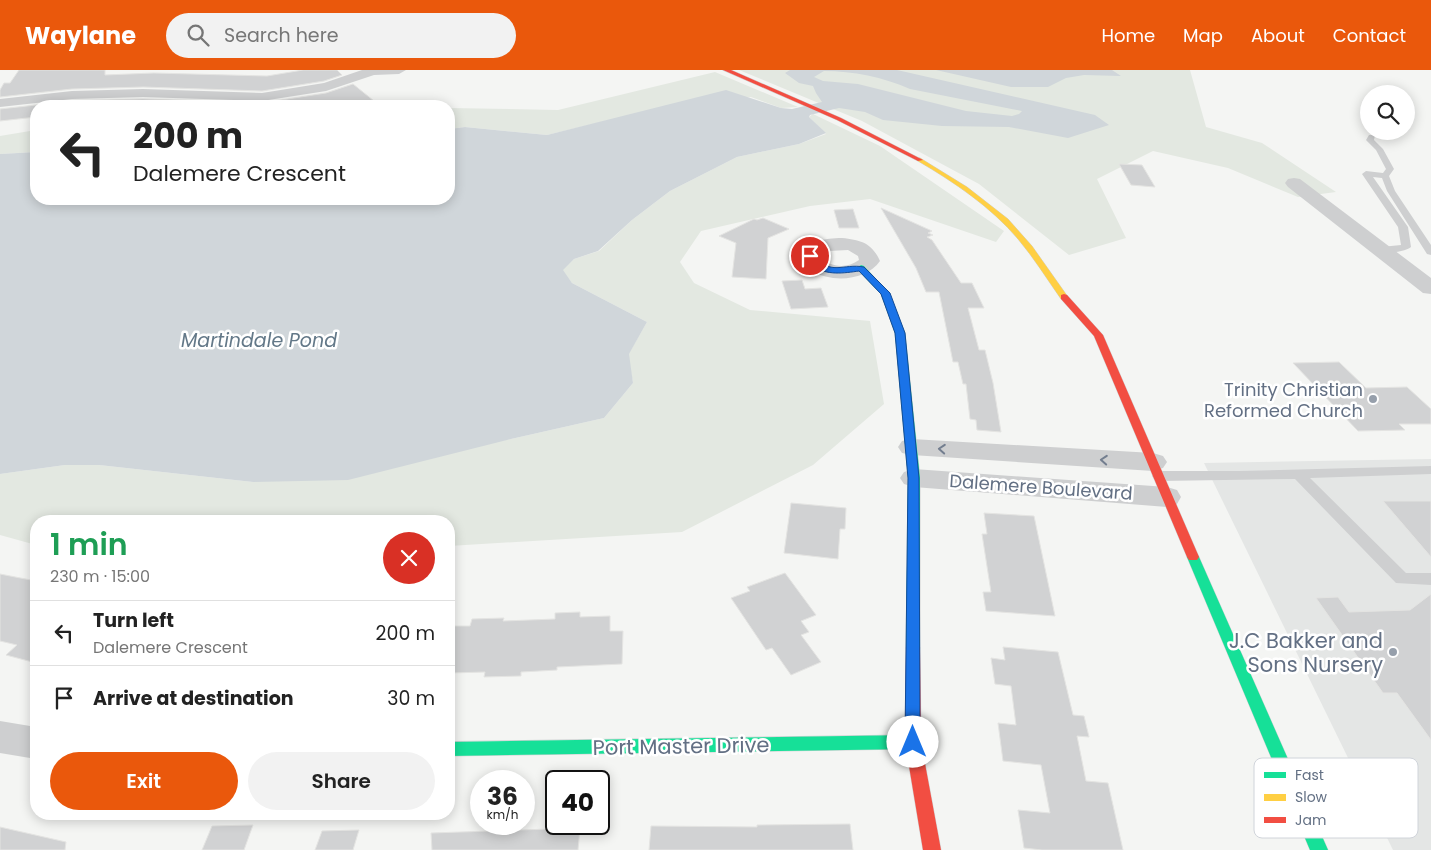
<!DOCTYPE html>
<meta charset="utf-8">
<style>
:root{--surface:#fff;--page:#f2f2f2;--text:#222;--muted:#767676;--line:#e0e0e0;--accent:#ea580c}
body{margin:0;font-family:Poppins,sans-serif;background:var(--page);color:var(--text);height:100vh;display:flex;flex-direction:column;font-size:19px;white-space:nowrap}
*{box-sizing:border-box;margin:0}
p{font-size:16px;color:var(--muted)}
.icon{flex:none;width:28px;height:28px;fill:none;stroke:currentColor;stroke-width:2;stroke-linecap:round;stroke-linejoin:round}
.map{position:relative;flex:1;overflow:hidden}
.drawer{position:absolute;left:30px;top:445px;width:425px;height:305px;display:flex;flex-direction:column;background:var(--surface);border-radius:20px;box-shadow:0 2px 12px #0003}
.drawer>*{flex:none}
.hud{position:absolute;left:30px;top:30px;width:425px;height:105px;border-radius:20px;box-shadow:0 2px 12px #0003;background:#fff;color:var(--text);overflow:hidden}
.controls{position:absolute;left:1360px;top:15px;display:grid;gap:10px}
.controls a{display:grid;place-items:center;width:55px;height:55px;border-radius:50%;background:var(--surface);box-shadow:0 2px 12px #0003;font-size:25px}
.speed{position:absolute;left:470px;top:700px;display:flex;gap:10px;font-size:25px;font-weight:700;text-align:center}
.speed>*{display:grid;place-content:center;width:65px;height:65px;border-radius:50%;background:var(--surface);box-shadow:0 2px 12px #0003;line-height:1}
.speed small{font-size:12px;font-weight:400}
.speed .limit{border:2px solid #111;border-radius:8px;background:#fff;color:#111}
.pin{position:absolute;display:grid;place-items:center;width:42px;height:42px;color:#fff;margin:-21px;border:2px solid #fff;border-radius:50%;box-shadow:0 1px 5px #0007}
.me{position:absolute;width:55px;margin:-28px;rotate:0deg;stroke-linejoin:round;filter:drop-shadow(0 0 4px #0008)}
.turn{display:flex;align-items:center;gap:18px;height:105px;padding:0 20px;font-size:22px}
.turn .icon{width:65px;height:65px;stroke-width:2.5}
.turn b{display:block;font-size:35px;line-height:42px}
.round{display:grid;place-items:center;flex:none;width:52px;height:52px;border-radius:26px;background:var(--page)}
.headline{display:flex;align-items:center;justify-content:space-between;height:85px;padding:0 20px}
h1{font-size:30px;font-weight:600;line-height:38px;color:#1e9e55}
.action{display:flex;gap:10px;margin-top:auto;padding:10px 20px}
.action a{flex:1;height:58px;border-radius:30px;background:var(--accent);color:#fff;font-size:20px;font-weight:600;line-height:58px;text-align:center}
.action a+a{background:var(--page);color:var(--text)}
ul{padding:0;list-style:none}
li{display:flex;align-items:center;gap:15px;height:65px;padding:0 20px;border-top:1px solid var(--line)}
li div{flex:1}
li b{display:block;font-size:19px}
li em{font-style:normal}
header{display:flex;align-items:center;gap:30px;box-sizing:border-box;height:70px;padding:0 25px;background:var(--accent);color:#fff}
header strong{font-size:24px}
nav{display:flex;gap:28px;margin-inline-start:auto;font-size:18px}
.search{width:350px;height:45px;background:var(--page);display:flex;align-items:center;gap:12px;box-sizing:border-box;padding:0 18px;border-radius:28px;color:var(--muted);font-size:19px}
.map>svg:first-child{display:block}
.built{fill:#e4e6e5}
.green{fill:#e3e8e1}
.water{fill:#d0d6da;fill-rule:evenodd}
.building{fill:#d1d2d3;stroke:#e4e4e2}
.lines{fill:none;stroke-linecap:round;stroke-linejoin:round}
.fast-casing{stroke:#cfd1d2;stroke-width:1}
.slow-casing{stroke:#cfd1d2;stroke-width:1}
.jam-casing{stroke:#cfd1d2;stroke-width:1}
.lane{fill:#cecfd0;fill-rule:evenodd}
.street{fill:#cecfd0;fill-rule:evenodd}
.fast{fill:#16e098;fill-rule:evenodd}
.slow{fill:#ffcf43;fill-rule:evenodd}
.jam{fill:#f24e42;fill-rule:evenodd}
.oneway{stroke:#737e8f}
.route{fill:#1a73e8;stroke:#114b97}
.poi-dot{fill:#969fab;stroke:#fff;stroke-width:2}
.labels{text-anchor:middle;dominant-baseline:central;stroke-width:5;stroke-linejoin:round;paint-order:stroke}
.poi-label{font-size:18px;fill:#637084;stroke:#fff;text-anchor:end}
.street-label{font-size:18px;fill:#637084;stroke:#fff}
.water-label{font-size:19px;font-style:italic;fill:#637888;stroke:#fff}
.near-poi-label{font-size:21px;fill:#637084;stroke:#fff;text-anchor:end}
.near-street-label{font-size:21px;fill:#637084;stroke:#fff}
.key{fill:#fff;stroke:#d0d4da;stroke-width:1}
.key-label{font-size:14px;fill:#637084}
</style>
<header>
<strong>Waylane</strong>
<div class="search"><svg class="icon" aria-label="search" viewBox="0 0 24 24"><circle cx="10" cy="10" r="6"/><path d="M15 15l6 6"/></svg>Search here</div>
<nav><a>Home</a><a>Map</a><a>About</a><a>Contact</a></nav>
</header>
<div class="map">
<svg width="1431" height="780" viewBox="0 0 1431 780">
<rect width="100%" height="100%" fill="#f4f5f3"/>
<path class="built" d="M 1431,389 L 1431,780 L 1393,780 L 1204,393 Z"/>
<path class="green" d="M 739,0 L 1190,0 L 1206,57 L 1262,73 L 1336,122 L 1298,127 L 1228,98 L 1153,81 L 1097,109 L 1126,168 L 1069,185 L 979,114 L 862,51 Z
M 715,2 L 798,37 L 781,38 L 751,27 L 672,35 L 547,65 L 465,57 L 449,59 L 449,38 L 558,40 Z
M 813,44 L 880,76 L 1004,161 L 996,172 L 870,129 L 810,136 L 701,161 L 680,192 L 694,213 L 750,240 L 870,251 L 884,334 L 813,395 L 682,462 L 449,476 L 449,451 L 36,451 L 36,475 L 0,465 L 0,404 L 65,395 L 99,395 L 253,412 L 511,369 L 604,348 L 633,313 L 628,285 L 647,252 L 572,213 L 562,200 L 574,189 L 599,181 L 632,150 L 670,121 L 737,87 L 799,74 L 826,64 L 809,47 Z
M 30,61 L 36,61 L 36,82 L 0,84 L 0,66 Z"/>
<path class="water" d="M 790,0 L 897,0 L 1095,45 L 1109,55 L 1068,68 L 1009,57 L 942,56 L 883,50 L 865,42 L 839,38 L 810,45 L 809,47 L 826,63 L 799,74 L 737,87 L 670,121 L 632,150 L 598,181 L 574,189 L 563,200 L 572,213 L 647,252 L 629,284 L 633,313 L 604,348 L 511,369 L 348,410 L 253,412 L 99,395 L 65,395 L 0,404 L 0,84 L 36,82 L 36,129 L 449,129 L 449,59 L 465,57 L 547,65 L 726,20 L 781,38 L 792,39 L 822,32 L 816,23 L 813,16 L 799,13 L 785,3 ZM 824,1 C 853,1 883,7 910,19 L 1022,41 L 1019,44 L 1012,46 L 966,41 L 858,14 L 823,11 L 814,7 Z
M 936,0 L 1112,0 L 1121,6 L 1084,5 L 1066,8 L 1048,17 L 1011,17 Z"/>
<path class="building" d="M 19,0 L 105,0 L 105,5 L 154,3 L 267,6 L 303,0 L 337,0 L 342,5 L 324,11 L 262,21 L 143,17 L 72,19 L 0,27 L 0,20 L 4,13 L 10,13 Z
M 353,14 L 374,31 L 345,36 L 36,36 L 36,47 L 0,51 L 0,39 L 72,31 L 143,29 L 262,33 L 326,23 Z
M 1119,94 L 1142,95 L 1155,117 L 1131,115 Z
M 881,138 L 932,161 L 928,163 L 933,165 L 927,167 L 932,170 L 961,213 L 972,213 L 984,238 L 968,238 L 979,280 L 985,280 L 993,313 L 1001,362 L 977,360 L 976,350 L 970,349 L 966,314 L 963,314 L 958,292 L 953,292 L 939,222 L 926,222 L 916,198 Z
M 853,139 L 859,158 L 839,158 L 834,140 Z
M 763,148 L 789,159 L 768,168 L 766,209 L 732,207 L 736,173 L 719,166 L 754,149 L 757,150 Z
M 802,210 L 805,219 L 821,218 L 828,237 L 791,239 L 782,211 Z
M 1339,292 L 1366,318 L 1407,317 L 1431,339 L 1431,354 L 1399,354 L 1405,360 L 1358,361 L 1293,293 Z
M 1383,431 L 1431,431 L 1431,487 Z
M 791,433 L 846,438 L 845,459 L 840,459 L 838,489 L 784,483 Z
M 984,443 L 1034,446 L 1055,546 L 986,541 L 983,522 L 991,522 L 982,464 L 987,464 Z
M 785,503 L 816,545 L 801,551 L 809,562 L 801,565 L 821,592 L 791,605 L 772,578 L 766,580 L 731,528 L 750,521 L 747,517 Z
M 0,504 L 36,511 L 36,593 L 6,585 L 17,575 L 0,571 Z
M 1431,524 L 1431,670 L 1397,623 L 1383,623 L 1316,528 L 1338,527 L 1349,542 L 1410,540 Z
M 580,542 L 580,547 L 610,546 L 610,561 L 623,561 L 622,594 L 557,597 L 557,600 L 521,602 L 521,606 L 484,607 L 485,602 L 449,603 L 449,556 L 470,556 L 472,549 L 504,548 L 503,551 L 555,549 L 555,543 Z
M 1003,577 L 1058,582 L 1073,645 L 1084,646 L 1089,667 L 1077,666 L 1086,711 L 1108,713 L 1123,780 L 1042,780 L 1024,778 L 1018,740 L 1050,743 L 1041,695 L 1003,691 L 998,653 L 1016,655 L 1011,616 L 995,614 L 991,588 L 1005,590 Z
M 850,754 L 853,780 L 649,780 L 651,756 L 757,757 L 757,755 Z
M 253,755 L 244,780 L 202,780 L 212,756 Z
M 0,757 L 66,772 L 65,780 L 0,780 Z
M 580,758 L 578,780 L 432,780 L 431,763 Z
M 359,760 L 353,780 L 315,780 L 322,761 Z"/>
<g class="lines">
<g class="fast-casing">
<path id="fast" d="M 861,195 L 864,196 L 889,223 L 905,263 L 920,408 L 920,578 L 918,582 L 913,584 L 908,582 L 906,578 L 908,408 L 895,263 L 881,224 L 858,200 L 857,198 Z
M 1193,482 L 1197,484 L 1199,487 L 1328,780 L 1310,780 L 1187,487 L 1189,484 Z
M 913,665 L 918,667 L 921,672 L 918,677 L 913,679 L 449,686 L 449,672 Z"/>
</g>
<g class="slow-casing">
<path id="slow" d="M 920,88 L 967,117 L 1008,149 L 1032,176 L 1068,227 L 1067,229 L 1061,229 C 1047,209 1034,188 1018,169 C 991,137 954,112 918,91 L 917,90 Z"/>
</g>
<g class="jam-casing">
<path id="jam" d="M 723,0 L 731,0 L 841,48 L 923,90 L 918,91 L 837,50 Z
M 1064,224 L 1067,225 L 1103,265 L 1199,487 L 1197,490 L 1189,490 L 1187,487 L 1094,266 L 1061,229 L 1061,225 Z
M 913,572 L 918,574 L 920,578 L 921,672 L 941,780 L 923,780 L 905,672 L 906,578 L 908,574 Z"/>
</g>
<path class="lane" d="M 1369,65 L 1375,65 L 1374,70 L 1383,79 L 1394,99 L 1389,106 L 1395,121 L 1431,175 L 1431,185 L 1427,184 L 1387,121 L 1382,108 L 1373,107 L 1408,157 L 1411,177 C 1405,182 1382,185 1376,180 L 1381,177 L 1401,175 L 1398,157 L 1362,104 L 1366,101 L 1383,103 L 1386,99 L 1376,80 L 1366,70 Z
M 1431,396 L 1431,404 L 1310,408 L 1406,503 L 1431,503 L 1431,515 L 1396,513 L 1295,409 L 1159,411 L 1154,409 L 1152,406 L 1154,403 L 1159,401 L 1239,401 Z"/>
<path class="street" d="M 362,0 L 406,0 L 399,4 L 374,5 L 326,21 L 262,31 L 143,27 L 72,29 L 0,37 L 0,29 L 72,21 L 143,19 L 262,23 L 324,13 Z
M 1294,108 L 1300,109 L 1431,208 L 1431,224 L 1423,223 L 1288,117 L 1285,113 L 1288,109 Z
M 842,168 C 861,170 872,173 880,191 C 866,211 832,213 812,201 C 806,197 803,192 800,186 C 810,171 824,168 842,168 ZM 848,180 L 858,186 L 859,190 C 847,199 830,198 820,186 L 829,181 Z
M 912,369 L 1153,383 L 1163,386 L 1167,392 L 1163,398 L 1153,401 L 912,385 L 902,383 L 898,377 L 902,371 Z
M 914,399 L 1167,417 L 1177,420 L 1181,427 L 1177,434 L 1167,437 L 914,417 L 904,414 L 900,408 L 904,402 Z
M 0,651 L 36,657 L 36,689 L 0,683 Z"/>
<use href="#fast" class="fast"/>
<use href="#slow" class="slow"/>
<use href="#jam" class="jam"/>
</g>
<defs><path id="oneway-chevron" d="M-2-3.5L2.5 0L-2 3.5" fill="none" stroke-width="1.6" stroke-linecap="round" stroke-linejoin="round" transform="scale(1.25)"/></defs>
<g class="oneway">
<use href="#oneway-chevron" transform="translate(942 379) rotate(-176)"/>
<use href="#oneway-chevron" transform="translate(1104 390) rotate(-176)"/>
</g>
<path class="route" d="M 807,184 L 813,184 C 830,207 843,193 864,197 L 890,223 L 905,263 L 919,408 L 920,672 L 918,677 L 913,679 L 907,677 L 905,672 L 908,408 L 895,263 L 881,224 L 859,201 C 845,203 826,206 814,196 C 811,194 808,189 806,186 Z"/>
<g class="poi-dot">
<circle cx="1373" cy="329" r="5"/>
<circle cx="1393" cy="582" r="5"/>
</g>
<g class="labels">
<g class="poi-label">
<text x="1363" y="319">Trinity Christian<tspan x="1363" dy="21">Reformed Church</tspan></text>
</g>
<g class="street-label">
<text transform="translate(1041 417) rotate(4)">Dalemere Boulevard</text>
</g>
<g class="water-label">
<text x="259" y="270">Martindale Pond</text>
</g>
<g class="near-poi-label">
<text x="1383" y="570">J.C Bakker and<tspan x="1383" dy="24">Sons Nursery</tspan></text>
</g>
<g class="near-street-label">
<text transform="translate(681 676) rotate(-1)">Port Master Drive</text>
</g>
</g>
<rect x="1254" y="688" width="164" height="80" rx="8" class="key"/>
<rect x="1264" y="702" width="22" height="6" fill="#16e098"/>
<rect x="1264" y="724" width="22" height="7" fill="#ffcf43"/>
<rect x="1264" y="747" width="22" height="6" fill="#f24e42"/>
<g class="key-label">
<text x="1295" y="710">Fast</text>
<text x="1295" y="732">Slow</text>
<text x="1295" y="755">Jam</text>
</g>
</svg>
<div class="controls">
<a><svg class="icon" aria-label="search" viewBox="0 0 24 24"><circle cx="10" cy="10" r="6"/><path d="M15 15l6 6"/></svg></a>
</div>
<div class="speed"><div>36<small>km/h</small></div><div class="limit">40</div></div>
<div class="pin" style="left:810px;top:186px;background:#d93025"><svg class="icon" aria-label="arrive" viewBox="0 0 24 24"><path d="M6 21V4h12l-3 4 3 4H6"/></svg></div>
<svg class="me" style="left:913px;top:672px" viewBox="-20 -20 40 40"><circle r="19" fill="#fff"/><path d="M0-13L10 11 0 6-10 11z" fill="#1a73e8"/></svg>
<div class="hud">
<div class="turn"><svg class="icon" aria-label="left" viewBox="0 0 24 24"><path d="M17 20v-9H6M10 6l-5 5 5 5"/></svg><div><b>200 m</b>Dalemere Crescent</div></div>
</div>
<section class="drawer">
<div class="headline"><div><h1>1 min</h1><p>230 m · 15:00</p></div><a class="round" style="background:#d93025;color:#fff"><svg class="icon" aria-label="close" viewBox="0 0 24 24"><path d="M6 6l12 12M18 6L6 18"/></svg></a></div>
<ul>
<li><svg class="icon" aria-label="left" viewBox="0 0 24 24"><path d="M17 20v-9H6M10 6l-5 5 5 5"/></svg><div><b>Turn left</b><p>Dalemere Crescent</p></div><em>200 m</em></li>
<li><svg class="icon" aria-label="arrive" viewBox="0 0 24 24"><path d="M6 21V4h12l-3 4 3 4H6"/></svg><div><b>Arrive at destination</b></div><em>30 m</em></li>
</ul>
<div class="action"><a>Exit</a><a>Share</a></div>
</section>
</div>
